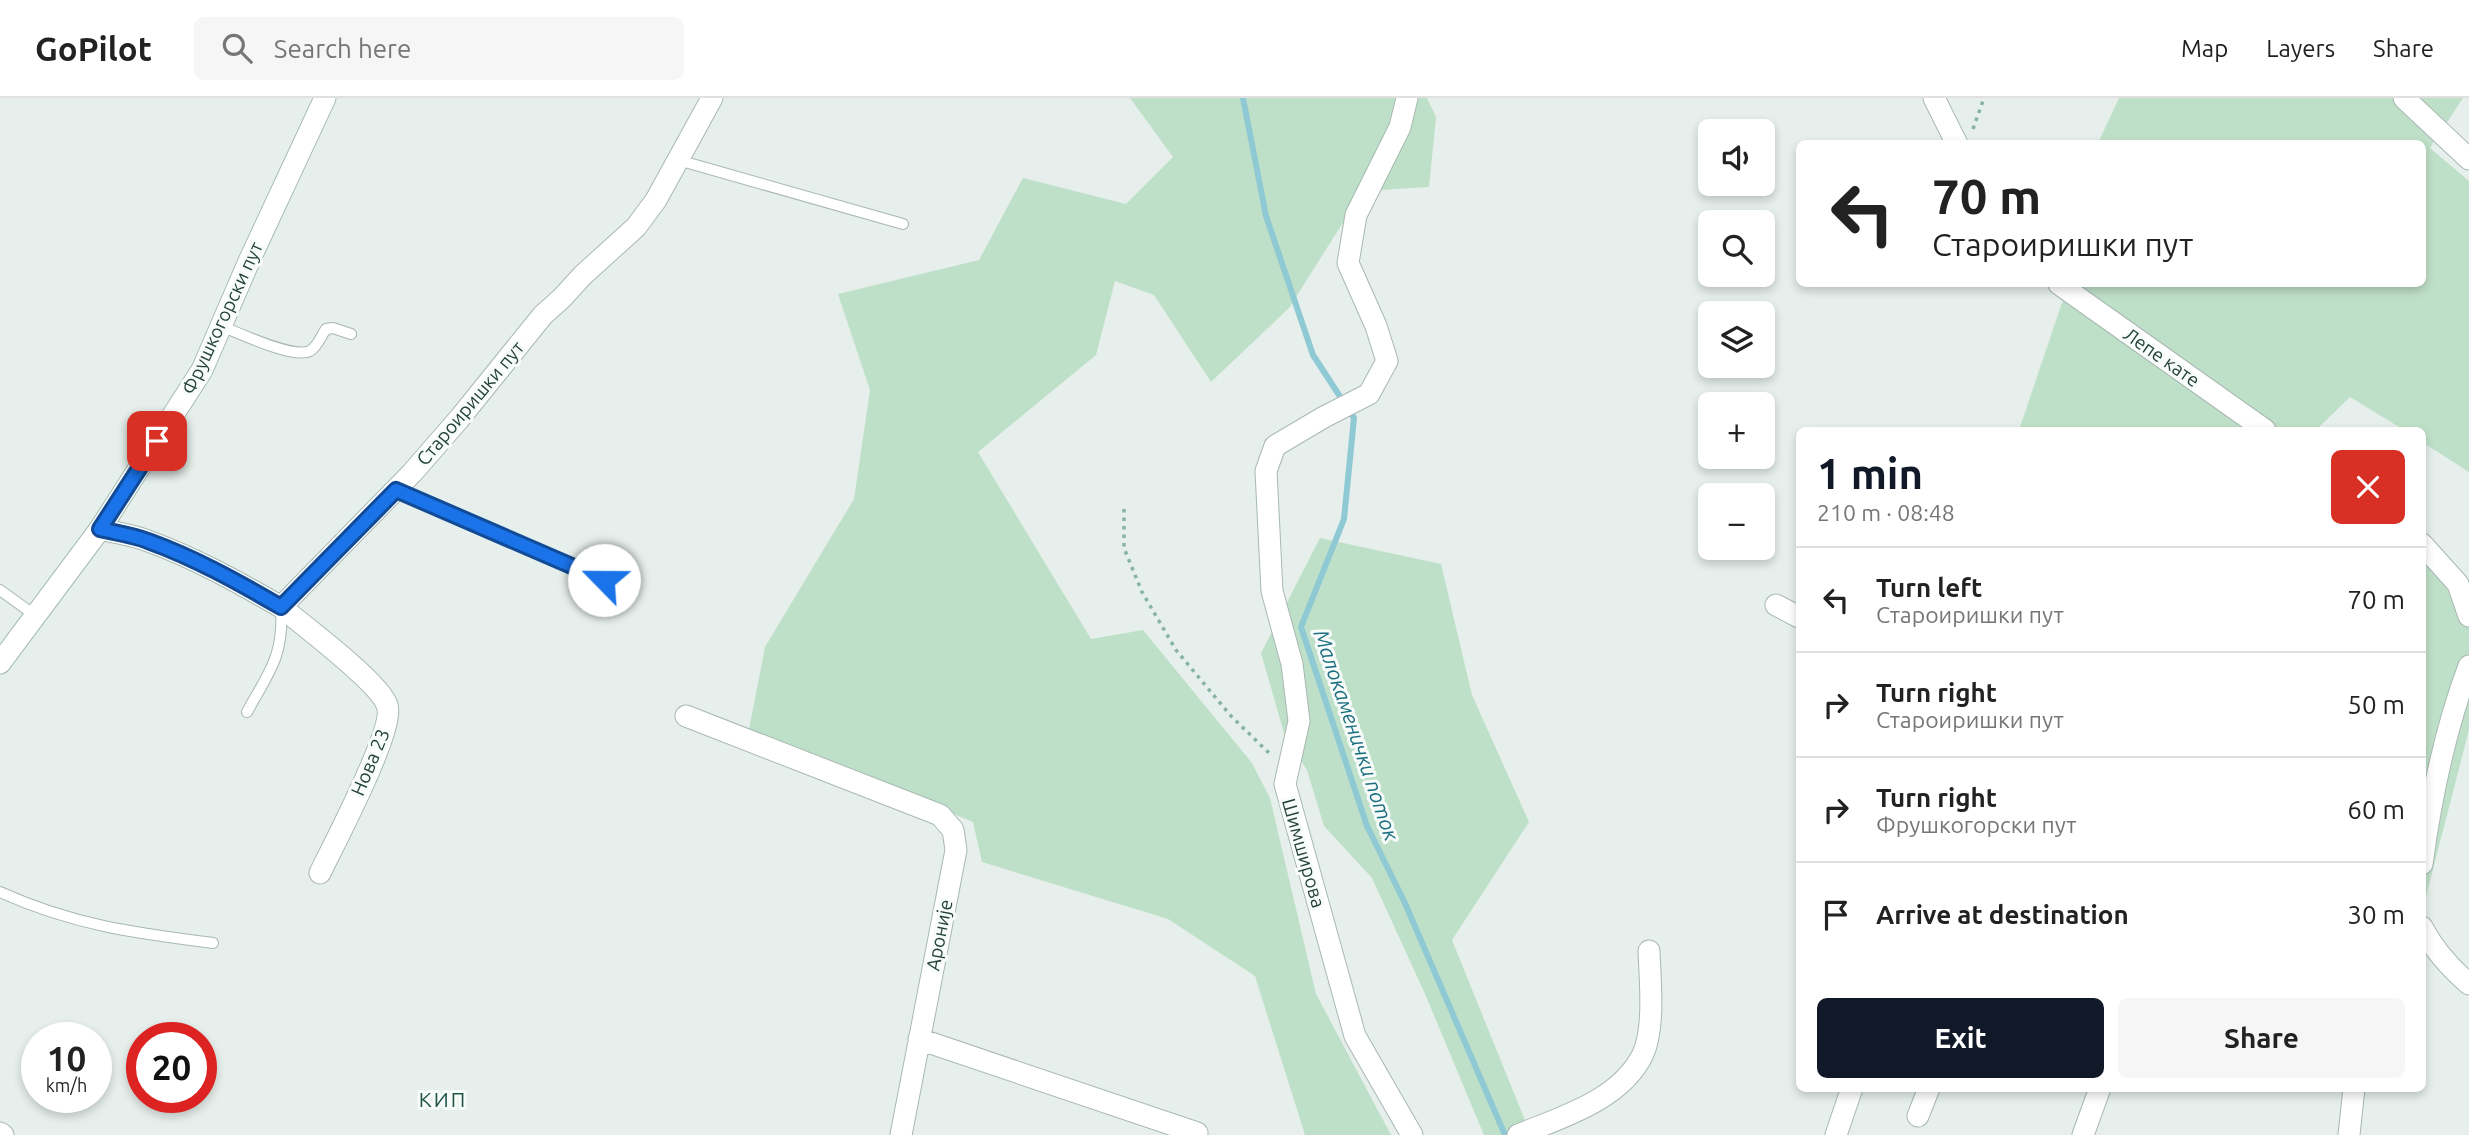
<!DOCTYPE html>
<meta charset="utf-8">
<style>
:root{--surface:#fff;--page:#f6f6f6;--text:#222;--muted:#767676;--line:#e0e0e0;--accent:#111827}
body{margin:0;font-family:Ubuntu,sans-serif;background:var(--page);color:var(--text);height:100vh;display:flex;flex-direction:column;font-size:26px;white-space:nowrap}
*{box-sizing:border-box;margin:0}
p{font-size:23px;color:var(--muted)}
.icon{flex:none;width:38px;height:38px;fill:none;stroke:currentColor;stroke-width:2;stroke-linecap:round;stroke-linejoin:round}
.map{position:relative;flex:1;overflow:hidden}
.drawer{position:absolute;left:1796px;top:329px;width:630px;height:665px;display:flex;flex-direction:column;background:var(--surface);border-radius:10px;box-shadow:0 4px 10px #0003}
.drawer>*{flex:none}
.guide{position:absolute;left:1796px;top:42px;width:630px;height:147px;border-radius:10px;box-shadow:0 4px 10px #0003;background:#fff;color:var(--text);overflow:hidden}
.tools{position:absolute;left:1698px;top:21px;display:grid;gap:14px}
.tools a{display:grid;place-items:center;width:77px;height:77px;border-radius:10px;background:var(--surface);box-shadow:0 4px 10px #0003;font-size:35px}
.speed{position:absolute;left:21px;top:924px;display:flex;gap:14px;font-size:35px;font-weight:700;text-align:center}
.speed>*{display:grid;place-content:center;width:91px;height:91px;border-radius:50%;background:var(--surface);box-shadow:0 4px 10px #0003;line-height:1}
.speed small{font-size:18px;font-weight:400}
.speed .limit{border:10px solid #d22;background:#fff;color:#111}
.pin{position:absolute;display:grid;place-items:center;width:60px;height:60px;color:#fff;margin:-30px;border-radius:14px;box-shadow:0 4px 10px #0006}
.me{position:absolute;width:77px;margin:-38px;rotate:293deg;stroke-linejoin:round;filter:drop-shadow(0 0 5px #0008)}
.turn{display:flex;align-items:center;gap:24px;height:147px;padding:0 21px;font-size:32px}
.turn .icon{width:91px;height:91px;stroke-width:2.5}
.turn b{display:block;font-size:49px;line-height:60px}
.round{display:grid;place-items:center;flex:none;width:74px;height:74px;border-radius:10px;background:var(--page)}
.summary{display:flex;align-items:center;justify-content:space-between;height:119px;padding:0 21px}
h1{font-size:42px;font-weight:700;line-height:52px;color:var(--accent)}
.primary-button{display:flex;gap:14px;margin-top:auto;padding:14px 21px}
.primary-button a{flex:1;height:80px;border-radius:10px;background:var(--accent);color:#fff;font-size:28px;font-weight:700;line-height:80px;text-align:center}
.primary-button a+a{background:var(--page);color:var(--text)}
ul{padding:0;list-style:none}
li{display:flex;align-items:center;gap:21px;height:105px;padding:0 21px;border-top:2px solid var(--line)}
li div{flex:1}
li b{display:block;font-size:26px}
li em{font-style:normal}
header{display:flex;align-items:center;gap:42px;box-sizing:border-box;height:98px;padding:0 35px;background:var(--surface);border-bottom:2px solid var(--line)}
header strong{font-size:33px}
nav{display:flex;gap:38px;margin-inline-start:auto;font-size:24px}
.search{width:490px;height:63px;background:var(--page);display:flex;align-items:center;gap:18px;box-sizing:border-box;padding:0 24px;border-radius:10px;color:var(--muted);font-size:26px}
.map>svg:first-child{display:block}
.green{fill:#bfe0c8}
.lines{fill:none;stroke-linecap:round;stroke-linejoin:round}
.stream{stroke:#8ec9d4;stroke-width:6}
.lane-casing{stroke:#a8b8b2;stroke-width:12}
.street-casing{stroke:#a8b8b2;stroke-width:23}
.secondary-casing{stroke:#a4bbb3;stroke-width:23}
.path{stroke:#86b3a5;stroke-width:3.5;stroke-dasharray:3.5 5;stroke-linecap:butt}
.lane{stroke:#fff;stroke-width:10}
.street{stroke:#fff;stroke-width:21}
.secondary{stroke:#fff;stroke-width:21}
.route-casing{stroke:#114b97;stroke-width:18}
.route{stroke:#1a73e8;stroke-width:12}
.labels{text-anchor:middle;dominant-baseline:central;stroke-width:6;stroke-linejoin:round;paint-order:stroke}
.street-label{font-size:19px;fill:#24423a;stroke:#f7fbf9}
.water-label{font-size:21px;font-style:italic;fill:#1c6f80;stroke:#f7fbf9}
.neighbourhood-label{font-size:21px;letter-spacing:2px;fill:#1f5548;stroke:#f7fbf9}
</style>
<header>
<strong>GoPilot</strong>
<div class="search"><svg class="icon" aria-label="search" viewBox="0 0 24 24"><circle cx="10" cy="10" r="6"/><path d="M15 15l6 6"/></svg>Search here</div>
<nav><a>Map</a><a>Layers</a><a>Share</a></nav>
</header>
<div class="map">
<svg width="2469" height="1037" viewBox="0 0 2469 1037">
<rect width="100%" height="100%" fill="#e6efeb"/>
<path class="green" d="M 1130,0 L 1427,0 L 1436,19 L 1429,89 L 1363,93 L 1289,210 L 1211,284 L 1154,197 L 1115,183 L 1096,257 L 978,354 L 1091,541 L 1143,532 L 1252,665 L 1270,700 L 1316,896 L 1391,1037 L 1305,1037 L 1255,878 L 1168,821 L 982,764 L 973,724 L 749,631 L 765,549 L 854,401 L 870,292 L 838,196 L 979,162 L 1023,80 L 1126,106 L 1173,59 Z
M 2119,0 L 2463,0 L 2430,50 L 2469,83 L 2469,374 L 2422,344 L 2422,332 L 2404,332 L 2350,299 L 2316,332 L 2019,332 L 2067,190 L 2063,186 L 2422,186 L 2422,46 L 2098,45 Z
M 1320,440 L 1441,466 L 1472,597 L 1529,724 L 1452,842 L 1531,1037 L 1484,1037 L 1425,896 L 1372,780 L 1324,728 L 1307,672 L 1284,635 L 1261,555 Z
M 2422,461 L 2469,507 L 2469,632 L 2424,806 L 2422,805 Z"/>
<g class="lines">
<path class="stream" d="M 1243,0 L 1266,118 L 1313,257 L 1354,320 L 1344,421 L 1301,529 L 1367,728 L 1404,803 L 1505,1037"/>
<g class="lane-casing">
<path id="lane" d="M 678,62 L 903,126
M 221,228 C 239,235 293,261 310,253 C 318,248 321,238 326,231 L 333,230 L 351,236
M 396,392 L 604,483
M 0,492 L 36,518
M 247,614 C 269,574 284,558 281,510
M 0,794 C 73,827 134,835 213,845"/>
</g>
<g class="street-casing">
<path id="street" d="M 1407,0 L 1400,29 L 1356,117 L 1348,165 L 1376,228 L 1387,263 L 1369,296 L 1324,319 L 1275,348 L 1266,373 L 1272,493 L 1292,566 L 1299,623 L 1285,686 L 1355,938 L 1412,1037
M 1934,0 L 1957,46
M 2404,0 L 2469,61
M 2059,186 L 2265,332
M 100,431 C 116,435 133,437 148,443 C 195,460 238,484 281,509 L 412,375 L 459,321 L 543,217 L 562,200 L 583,177 L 636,129 L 656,102 L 712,0
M 2422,446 L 2458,486 L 2469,518
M 1776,507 L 1799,519
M 281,509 C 304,528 379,584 387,607 C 396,629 333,748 320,775
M 686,618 L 940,717 L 953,732 L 956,752 L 901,1037
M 2422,766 C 2431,699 2445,632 2469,568
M 2422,829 C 2434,852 2449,869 2469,886
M 919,941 L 1197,1035
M 1918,1018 L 1929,990
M 0,1035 L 3,1037
M 1518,1037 C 1562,1019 1621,1002 1643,956 C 1655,930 1650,881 1649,853
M 1836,1037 L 1852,990
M 2083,1037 L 2100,990
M 2349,1037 L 2354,990"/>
</g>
<g class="secondary-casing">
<path id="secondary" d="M 0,565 L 100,431 L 202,272 L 250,161 L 325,0"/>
</g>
<path class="path" d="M 1973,31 L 1984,0
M 1124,411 L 1124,450 L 1142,494 L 1176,552 L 1231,618 L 1270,656"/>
<use href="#lane" class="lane"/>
<use href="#street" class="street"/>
<use href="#secondary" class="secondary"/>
</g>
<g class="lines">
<g class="route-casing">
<path id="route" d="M 157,343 L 100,431 C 116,435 133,437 148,443 C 195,460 238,484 281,509 L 396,392 L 604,482"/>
</g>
<use href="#route" class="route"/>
</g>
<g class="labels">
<g class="street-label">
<text transform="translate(222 220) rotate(-65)">Фрушкогорски пут</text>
<text transform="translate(2162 259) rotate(35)">Лепе кате</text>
<text transform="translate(470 305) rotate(-50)">Староиришки пут</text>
<text transform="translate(370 664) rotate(-67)">Нова 23</text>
<text transform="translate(1304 755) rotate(74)">Шимширова</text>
<text transform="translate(939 837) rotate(-79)">Ароније</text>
</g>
<g class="water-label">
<text transform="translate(1357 637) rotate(71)">Малокаменички поток</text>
</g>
<g class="neighbourhood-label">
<text x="443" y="1001">КИП</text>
</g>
</g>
</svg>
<div class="tools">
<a><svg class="icon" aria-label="sound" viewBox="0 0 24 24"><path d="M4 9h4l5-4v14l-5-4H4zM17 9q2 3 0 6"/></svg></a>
<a><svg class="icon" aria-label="search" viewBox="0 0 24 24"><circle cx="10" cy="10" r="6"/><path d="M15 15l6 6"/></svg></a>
<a><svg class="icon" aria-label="layers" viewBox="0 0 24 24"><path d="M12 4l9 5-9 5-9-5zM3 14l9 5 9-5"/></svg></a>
<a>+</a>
<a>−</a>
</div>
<div class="speed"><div>10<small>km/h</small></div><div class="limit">20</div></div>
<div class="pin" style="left:157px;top:343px;background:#d93025"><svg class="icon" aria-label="arrive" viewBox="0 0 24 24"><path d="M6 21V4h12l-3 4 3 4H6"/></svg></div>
<svg class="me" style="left:604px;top:482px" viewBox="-20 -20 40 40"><circle r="19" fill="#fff"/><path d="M0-13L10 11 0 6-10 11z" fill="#1a73e8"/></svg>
<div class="guide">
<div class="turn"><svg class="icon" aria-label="left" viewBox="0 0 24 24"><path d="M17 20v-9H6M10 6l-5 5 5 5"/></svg><div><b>70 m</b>Староиришки пут</div></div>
</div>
<section class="drawer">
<div class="summary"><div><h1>1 min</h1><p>210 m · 08:48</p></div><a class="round" style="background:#d93025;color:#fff"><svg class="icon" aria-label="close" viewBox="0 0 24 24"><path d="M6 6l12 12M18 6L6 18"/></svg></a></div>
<ul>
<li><svg class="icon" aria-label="left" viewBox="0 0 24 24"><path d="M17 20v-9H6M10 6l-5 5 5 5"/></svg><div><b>Turn left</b><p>Староиришки пут</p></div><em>70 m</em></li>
<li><svg class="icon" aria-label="right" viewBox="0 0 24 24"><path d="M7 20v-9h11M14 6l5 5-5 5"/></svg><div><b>Turn right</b><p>Староиришки пут</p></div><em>50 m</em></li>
<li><svg class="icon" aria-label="right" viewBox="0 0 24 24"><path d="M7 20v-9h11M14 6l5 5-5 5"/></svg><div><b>Turn right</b><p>Фрушкогорски пут</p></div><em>60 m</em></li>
<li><svg class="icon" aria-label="arrive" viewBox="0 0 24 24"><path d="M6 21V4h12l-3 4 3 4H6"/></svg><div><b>Arrive at destination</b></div><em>30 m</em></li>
</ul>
<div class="primary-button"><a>Exit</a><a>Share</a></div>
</section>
</div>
